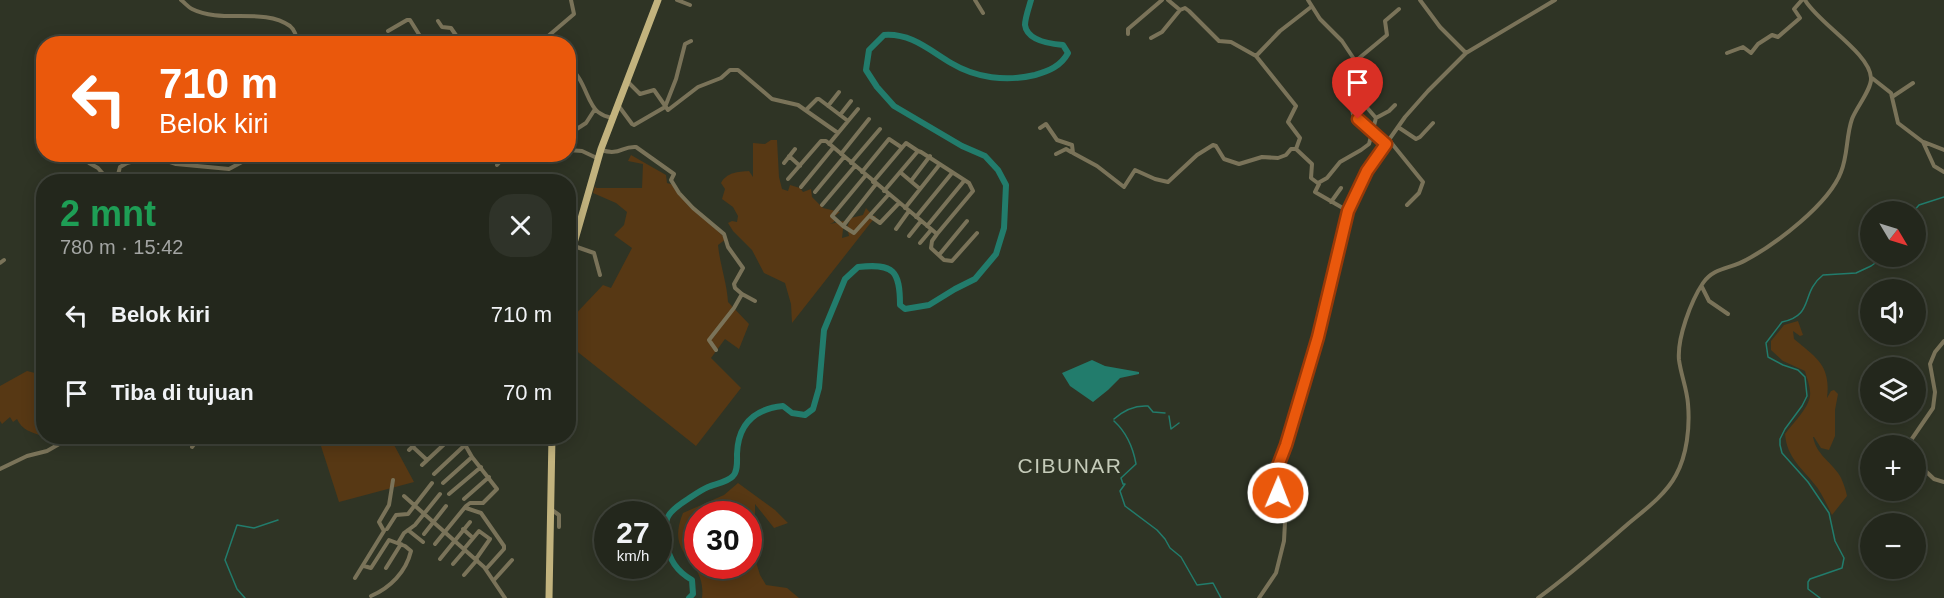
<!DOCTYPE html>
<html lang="id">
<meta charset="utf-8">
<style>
:root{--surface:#23271c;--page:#2f3329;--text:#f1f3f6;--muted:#a3a5a3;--line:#40443b}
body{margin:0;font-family:Helvetica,sans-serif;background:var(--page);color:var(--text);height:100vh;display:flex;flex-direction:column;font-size:22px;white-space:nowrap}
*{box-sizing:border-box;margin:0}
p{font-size:20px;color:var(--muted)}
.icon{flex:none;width:33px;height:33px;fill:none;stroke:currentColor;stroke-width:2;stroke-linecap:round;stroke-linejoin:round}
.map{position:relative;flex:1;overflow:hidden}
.panel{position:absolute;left:36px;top:174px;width:540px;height:270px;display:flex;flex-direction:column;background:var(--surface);border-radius:24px;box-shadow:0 3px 15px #0003,0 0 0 2px var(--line)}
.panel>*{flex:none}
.hud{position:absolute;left:36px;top:36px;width:540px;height:126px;border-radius:24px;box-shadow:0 3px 15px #0003,0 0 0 2px var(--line);background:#ea580c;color:#fff;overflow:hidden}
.needle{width:39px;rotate:128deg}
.tools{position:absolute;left:1860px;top:201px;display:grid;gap:12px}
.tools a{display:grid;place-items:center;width:66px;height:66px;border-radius:50%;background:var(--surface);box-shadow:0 3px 15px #0003,0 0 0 2px var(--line);font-size:30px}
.speed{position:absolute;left:594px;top:501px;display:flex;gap:12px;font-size:30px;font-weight:700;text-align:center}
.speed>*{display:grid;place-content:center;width:78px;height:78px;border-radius:50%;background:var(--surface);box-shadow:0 3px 15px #0003,0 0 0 2px var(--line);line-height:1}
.speed small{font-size:15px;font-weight:400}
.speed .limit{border:9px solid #d22;background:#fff;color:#111}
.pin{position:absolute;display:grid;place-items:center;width:51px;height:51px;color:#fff;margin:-62px -26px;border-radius:50% 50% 50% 0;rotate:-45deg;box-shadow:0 0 6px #0007}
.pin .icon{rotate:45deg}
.me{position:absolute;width:66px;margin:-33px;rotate:1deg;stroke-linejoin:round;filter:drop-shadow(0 0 4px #0008)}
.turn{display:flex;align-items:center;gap:21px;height:126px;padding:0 24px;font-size:27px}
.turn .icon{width:78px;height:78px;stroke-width:2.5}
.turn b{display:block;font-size:42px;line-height:51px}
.round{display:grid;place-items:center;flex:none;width:63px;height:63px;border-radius:24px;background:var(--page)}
.overview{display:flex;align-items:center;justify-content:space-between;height:102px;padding:0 24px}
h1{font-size:36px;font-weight:700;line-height:45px;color:#1e9e55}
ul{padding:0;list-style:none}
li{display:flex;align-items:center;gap:18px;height:78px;padding:0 24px}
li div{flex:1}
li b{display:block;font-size:22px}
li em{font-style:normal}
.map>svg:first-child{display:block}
.green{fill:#573814;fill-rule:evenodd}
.water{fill:#227c6c}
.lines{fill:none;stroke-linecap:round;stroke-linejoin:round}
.stream{stroke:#227c6c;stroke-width:1.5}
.river{stroke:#227c6c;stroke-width:6}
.minor{stroke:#7a7359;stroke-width:4}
.primary{stroke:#c2b37e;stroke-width:7}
.route-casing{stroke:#983908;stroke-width:15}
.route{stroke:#ea580c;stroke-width:10}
.labels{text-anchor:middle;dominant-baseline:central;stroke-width:6;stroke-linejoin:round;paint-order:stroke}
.quarter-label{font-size:21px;letter-spacing:1.5px;fill:#c5cbb9;stroke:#2f3425}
</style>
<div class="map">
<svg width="1944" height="598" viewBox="0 0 1944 598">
<rect width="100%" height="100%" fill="#2f3425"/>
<path class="green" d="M 771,140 L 777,140 L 779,177 L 782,189 L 788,191 L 790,185 L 800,188 L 803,192 L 811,189 L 812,197 L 823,208 L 840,212 L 835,216 L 834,222 L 830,224 L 844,221 L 842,238 L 849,236 L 847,227 L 851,218 L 863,215 L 866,208 L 873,216 L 876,216 L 792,323 L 791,304 L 785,283 L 764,273 L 752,250 L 733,231 L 728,223 L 732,221 L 737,222 L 738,216 L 733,207 L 722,199 L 725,189 L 721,183 C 727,172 738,172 749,171 L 753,177 L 753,143 L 765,144 Z
M 631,155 L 666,175 L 667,183 L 674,185 L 679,193 L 726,239 L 718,245 C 720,265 727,283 728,302 L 749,324 L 739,349 L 725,339 L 711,358 L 741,388 L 696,446 L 569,345 L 568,322 L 603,285 L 611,288 L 632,248 L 614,235 L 624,225 L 627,212 L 616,203 L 593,193 L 595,186 L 596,188 L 642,188 L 643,164 L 628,161 Z
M 1798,321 L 1803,335 L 1800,336 L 1793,331 L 1794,339 C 1817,358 1831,366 1827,398 L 1831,391 L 1834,390 L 1838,394 L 1835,410 L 1835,436 L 1829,450 L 1821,448 L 1814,437 L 1813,437 C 1817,455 1829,460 1838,473 C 1842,478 1846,490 1847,496 L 1832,515 C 1828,507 1821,492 1816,486 C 1802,468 1787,458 1785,434 C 1793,423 1808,409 1810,396 C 1811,388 1807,379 1805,371 L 1783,361 L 1771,350 L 1771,341 L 1784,325 Z
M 27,371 L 43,375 C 44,396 39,415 42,436 C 31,432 22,430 17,419 L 13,422 L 10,417 L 2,424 L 0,421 L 0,386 Z
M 331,437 L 393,437 L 393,443 L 414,482 L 339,502 L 321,446 Z
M 738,483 L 775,510 L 788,523 L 774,528 L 755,504 L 755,524 L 760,543 L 756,562 L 760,575 L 766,585 L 787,588 L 799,598 L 702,598 C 707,557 664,559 683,513 L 724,495 ZM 698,514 L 748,514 L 748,566 L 698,566 Z"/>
<path class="water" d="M 1092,360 L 1105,366 L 1139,372 L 1139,374 L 1120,378 L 1108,390 L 1093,402 L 1070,386 L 1062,373 Z"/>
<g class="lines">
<path class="stream" d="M 1913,212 L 1919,205 L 1944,197
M 1169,416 L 1171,429 L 1179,423
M 1114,419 C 1124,410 1134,405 1148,406 L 1153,412 L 1165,413
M 1114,421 C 1126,432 1133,447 1136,464 L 1121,478 L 1123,484 L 1125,484 L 1120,491 L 1125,506 L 1157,530 L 1165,539 L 1170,548 L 1181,557 L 1197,585 L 1213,583 L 1221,598
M 245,598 L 237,589 L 225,560 L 237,525 L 254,528 L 278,520
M 1820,598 L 1808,589 L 1808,582 L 1810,579 L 1842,568 L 1844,558 L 1835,541 L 1829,513 L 1808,482 L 1782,453 L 1780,445 L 1780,439 L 1785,429 L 1802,406 L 1807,396 L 1805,377 L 1798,370 L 1783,365 L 1768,357 L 1766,343 L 1782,322 C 1815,315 1800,293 1823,275 L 1856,273 L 1871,266 L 1885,256"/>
<path class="river" d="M 689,598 L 693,594 L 692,580 C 678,572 669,561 667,544 C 663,518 666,513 688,499 C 694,495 701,490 708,487 C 715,484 728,482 733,476 C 738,471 737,461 737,454 C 738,424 754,409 783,406 L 792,413 L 805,415 L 813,409 L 819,388 L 824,330 L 845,279 L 858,267 C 894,263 900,271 900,305 L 905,309 L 929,305 L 955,289 L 975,279 L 996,254 L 1004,228 L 1006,185 L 998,170 L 985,156 L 962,146 L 894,106 L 877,87 L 866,70 L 869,50 L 884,35 C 911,33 929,50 951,63 C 976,78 1006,82 1035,75 C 1049,71 1061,66 1068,53 L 1063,45 C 1051,44 1027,41 1025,25 C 1025,18 1029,7 1031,0"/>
<path class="minor" d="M 181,0 C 185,3 188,7 192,9 C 222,24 263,7 290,26 C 295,30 297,38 298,44
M 677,0 L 690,5
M 975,0 L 983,13
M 1308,0 L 1320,19 L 1342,41 L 1356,62
M 1420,0 L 1440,27 L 1466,53
M 438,21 L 442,27 L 451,28 L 462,44
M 388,31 L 407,20 L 410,20 L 425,44
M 1128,34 L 1128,29 L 1162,0
M 1151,38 L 1162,32 L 1180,10
M 546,44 L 547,37 L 574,14 L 571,0
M 1727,53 L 1743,47 L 1751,53 L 1758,44 L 1772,35 L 1778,37 L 1800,18 L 1794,9 L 1802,0
M 1256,56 L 1280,31 L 1311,7
M 568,66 C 585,78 587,104 598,112 C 602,115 607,117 612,118
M 1872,78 L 1891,93 L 1898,123 L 1923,142 L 1934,166 L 1944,172
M 627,81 L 640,94 L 654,90 L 668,110 L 698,87 L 721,78 L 730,70 L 738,70 L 772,99 L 798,105 L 838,133
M 1892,97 L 1913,83
M 1350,99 L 1353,114 L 1386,144
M 618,105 L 632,124 L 634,125 L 665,107 L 676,79 L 685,44 L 691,41
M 828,106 L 839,92
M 806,110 L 817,99 L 819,99 L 848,121
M 840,115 L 851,101
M 1376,118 L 1389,111 L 1395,105
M 1398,127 L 1416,139 L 1420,137 L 1433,123
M 1040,128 L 1046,124 L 1057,140 L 1072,145 L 1073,153 L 1097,166 L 1124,187 L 1135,170 L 1155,179 L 1168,182 L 1197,155 L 1213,145 L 1216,146 L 1224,159 L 1239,164 L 1262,157 L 1278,158 L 1286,155 L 1291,149 L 1296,149 L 1300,138 L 1288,122 L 1296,106 L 1256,56 L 1231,42 L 1219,41 L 1189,11 L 1185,8 L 1180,10 L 1168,0
M 572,132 L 586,123 L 595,109
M 1389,140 L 1423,182 L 1419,193 L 1407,205
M 1924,142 L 1944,150
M 829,144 L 858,109
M 1296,149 L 1312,164 L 1311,178 L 1319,184 L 1315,192 L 1348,211
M 568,150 L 582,151 L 599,159
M 601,150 C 620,156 621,146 636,147 L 674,174 L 671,180 L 679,193 L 693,208 L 724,234 L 728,247 L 743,268 L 734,284 L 735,288 L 742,294 L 734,308 L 709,340 L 716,350
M 91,154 L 89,163 L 98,168 L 110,182
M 841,154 L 869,119
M 1056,154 L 1066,149 L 1071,152
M 789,156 L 800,166
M 784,163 L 795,149
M 851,163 L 880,129
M 497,165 L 505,156 L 521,154
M 862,172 L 889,139 L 901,147
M 900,172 L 920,189
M 788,179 L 821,141 L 826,141 L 937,234
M 911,181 L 930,156
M 116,182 L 120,167 L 127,163 L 152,156 L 176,164 L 229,169 L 257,154
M 873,182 L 906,143 L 918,151
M 1318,183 L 1327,178 L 1340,162 L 1361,150 L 1369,144 L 1376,118 L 1350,88 L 1350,78 L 1358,59 L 1387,35 L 1385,21 L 1399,9
M 876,184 L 843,226 L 854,233 L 889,194
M 801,187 L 833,148
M 884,191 L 918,151 L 921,152 L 969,183 L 973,191 L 937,234 L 932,241 L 931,248 L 944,260 L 952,261 L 977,233
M 815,192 L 844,157
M 1331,202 L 1341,188
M 822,205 L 855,166
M 905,208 L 940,164
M 870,216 L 880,223 L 899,203
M 916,217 L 952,173
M 568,226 L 579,229
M 843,226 L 832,216 L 866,175
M 927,226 L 964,181
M 896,229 L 909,211
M 909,236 L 921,221
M 920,243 L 931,230
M 574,246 L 594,253 L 600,275
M 939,255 L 967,221
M 0,263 L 4,260
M 1702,287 L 1709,301 L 1728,314
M 742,294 L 755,301
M 136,436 L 142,440 L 146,436
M 1907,446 L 1933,408 L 1935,392 L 1930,364 L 1935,352 L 1944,341
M 192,447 L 200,436
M 413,447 L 427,460
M 409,450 L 424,436
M 1916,462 L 1934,479 L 1944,482
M 422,465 L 453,436
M 0,469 L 27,456 L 47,451 L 61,443 L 91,436
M 434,474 L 465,445
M 443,483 L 472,457
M 449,494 L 481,467
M 404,496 L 484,567 L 505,598
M 464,499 L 489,477
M 466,508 L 481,513 L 504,546 L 504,549 L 486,569
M 552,510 L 559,515 L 559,527
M 387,529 L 396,515 L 408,514 L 432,483
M 463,529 L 473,538
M 408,530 L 423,542
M 424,534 L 446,506
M 398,543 L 404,533 L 415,525 L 440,494
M 435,544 L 466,506 L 470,503 L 483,503 L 497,489 L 472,457 L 460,436
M 464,549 L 479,531 L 490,539
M 440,559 L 470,522
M 476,559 L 490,539
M 453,564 L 465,550
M 364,566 L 371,568 L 389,540 L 405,546 L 411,551 C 406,572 390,588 371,596
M 386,568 L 401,544
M 464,575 L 477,560
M 355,578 L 384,531 L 379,522 L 389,505 L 393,480
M 494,580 L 512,560
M 1259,598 L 1276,573 L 1284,541 L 1285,522 L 1275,478 L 1293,424 L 1301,389 L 1318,337 L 1340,236 L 1355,195 L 1367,171 L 1405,117 L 1428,91 L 1466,53 L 1555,0
M 1538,598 C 1570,575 1599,549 1629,523 C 1646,509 1666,494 1676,475 C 1687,455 1690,427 1688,404 C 1687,389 1681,375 1679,360 C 1677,338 1691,301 1703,283 C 1714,267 1731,269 1746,260 C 1776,244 1829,204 1841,172 C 1848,155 1846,136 1852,119 C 1856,108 1872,89 1871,78 C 1870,53 1818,23 1805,0"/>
<path class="primary" d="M 568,264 L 601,149 L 658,0
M 549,598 L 552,436"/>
</g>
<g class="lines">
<g class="route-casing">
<path id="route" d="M 1278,493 L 1275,478 L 1276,471 L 1286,445 L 1318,337 L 1348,211 L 1367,171 L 1386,144 L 1358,119"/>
</g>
<use href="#route" class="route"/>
</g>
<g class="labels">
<g class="quarter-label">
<text x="1070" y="465">CIBUNAR</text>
</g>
</g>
</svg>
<div class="tools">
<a><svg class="needle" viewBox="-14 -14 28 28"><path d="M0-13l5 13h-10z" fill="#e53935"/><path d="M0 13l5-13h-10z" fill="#a3a5a3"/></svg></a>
<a><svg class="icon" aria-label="sound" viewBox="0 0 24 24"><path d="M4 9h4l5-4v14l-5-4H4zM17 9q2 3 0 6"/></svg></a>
<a><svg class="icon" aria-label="layers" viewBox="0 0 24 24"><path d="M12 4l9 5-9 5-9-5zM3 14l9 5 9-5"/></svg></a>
<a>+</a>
<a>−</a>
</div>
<div class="speed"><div>27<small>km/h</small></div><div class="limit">30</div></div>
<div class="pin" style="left:1358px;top:119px;background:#d93025"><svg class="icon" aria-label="arrive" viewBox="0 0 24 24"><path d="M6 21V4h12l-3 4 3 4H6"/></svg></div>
<svg class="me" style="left:1278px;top:493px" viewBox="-20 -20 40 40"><circle r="17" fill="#ea580c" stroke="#fff" stroke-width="3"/><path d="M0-11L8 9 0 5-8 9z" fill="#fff"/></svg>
<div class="hud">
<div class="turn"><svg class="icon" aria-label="left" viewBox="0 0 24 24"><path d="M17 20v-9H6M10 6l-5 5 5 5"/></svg><div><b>710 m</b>Belok kiri</div></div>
</div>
<section class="panel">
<div class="overview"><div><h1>2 mnt</h1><p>780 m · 15:42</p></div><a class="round"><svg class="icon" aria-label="close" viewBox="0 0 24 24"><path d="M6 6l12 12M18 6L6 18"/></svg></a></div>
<ul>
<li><svg class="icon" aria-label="left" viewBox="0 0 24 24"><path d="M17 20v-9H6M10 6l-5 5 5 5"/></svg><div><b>Belok kiri</b></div><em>710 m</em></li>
<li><svg class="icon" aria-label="arrive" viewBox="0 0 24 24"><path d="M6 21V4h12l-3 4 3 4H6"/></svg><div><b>Tiba di tujuan</b></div><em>70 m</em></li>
</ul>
</section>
</div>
